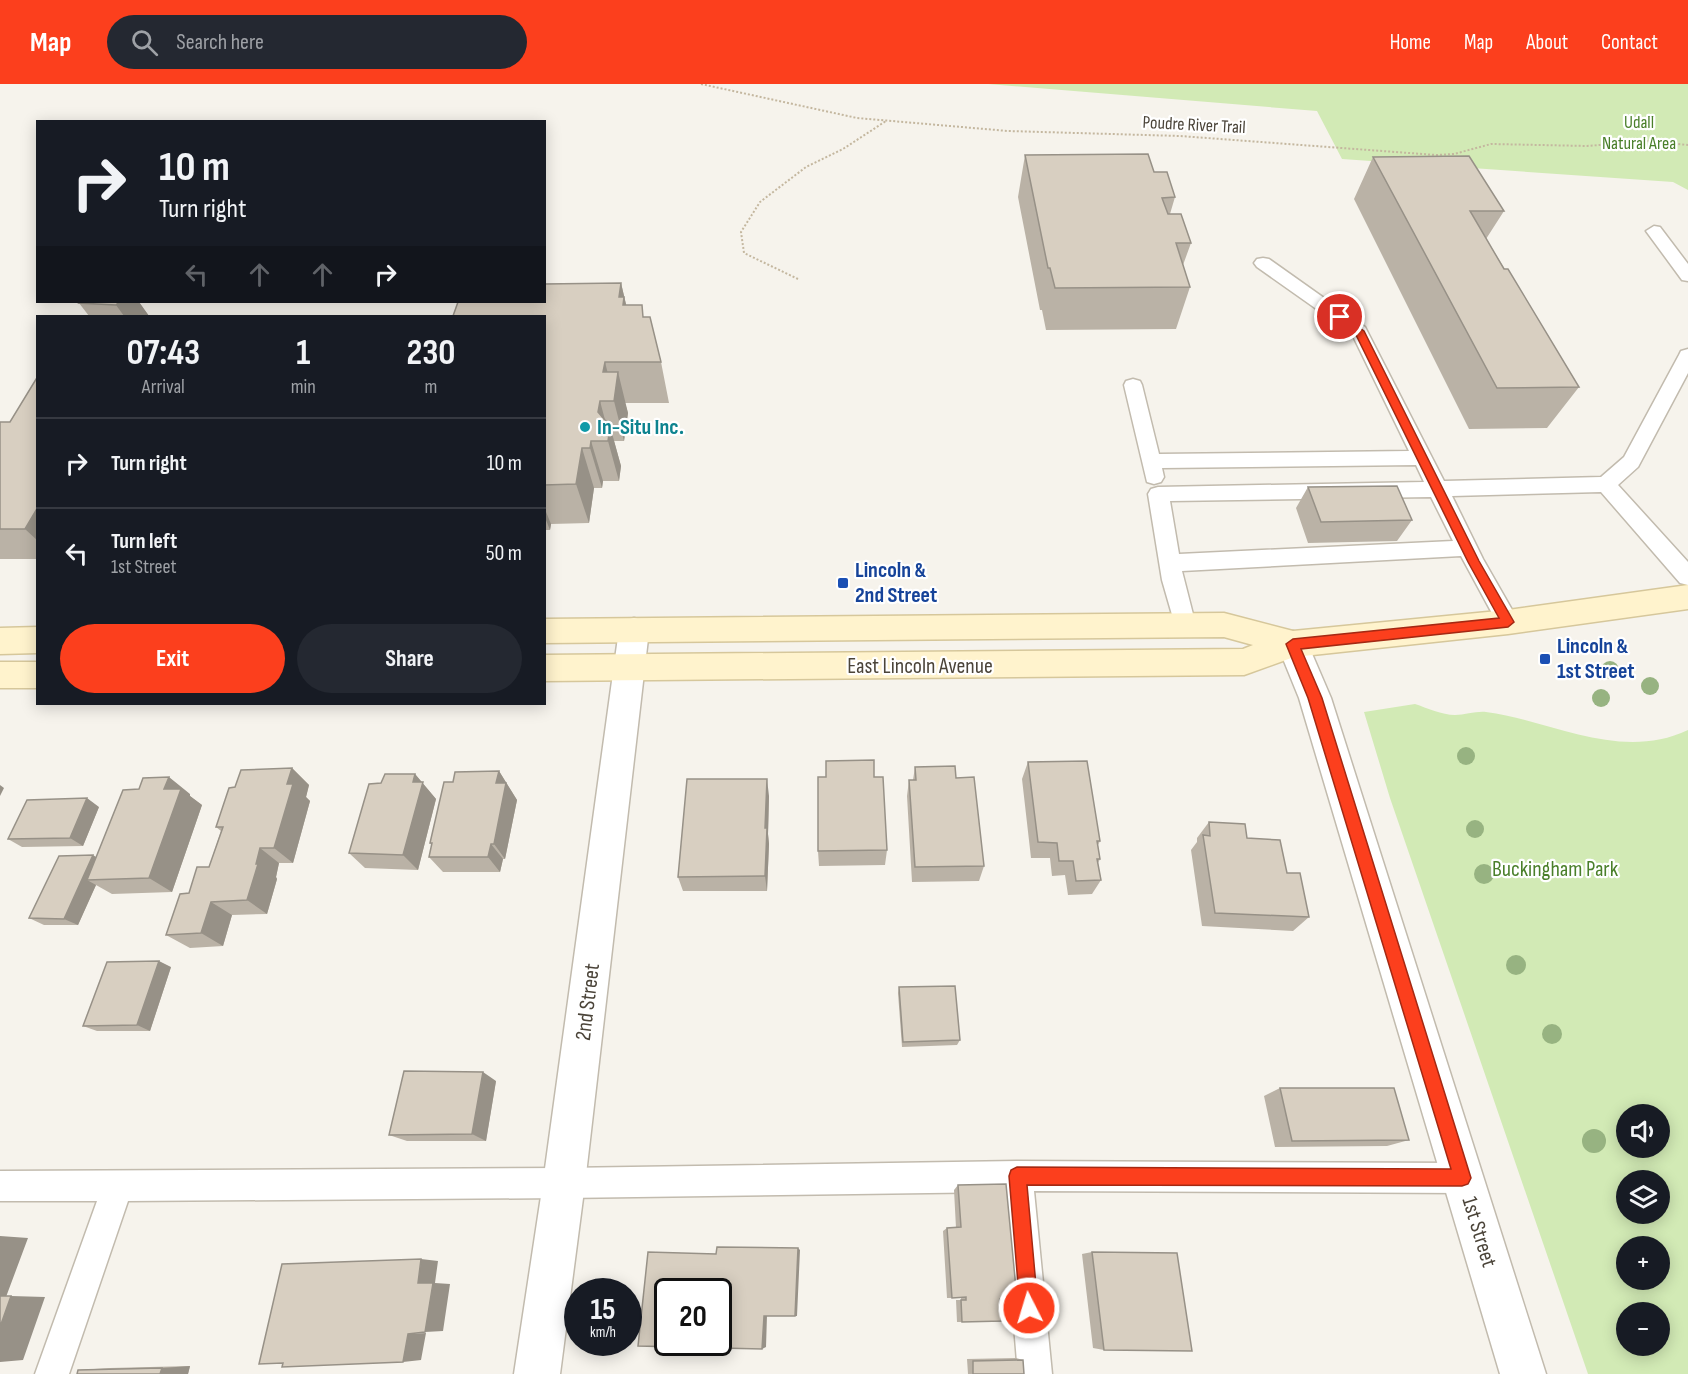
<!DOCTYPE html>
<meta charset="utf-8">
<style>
:root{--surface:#171b24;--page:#242831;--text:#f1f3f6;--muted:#9ea1a6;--line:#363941;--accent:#fc3f1d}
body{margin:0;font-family:"Sofia Sans Condensed",sans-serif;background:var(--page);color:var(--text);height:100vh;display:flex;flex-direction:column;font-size:22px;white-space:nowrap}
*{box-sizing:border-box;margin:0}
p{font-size:20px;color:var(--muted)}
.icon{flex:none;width:33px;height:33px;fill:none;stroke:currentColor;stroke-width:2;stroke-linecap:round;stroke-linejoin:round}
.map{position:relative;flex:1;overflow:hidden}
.details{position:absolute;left:36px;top:231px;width:510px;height:390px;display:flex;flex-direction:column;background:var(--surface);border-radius:0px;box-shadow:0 3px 15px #0003}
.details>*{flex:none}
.top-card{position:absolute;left:36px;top:36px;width:510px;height:183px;border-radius:0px;box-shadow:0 3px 15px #0003;background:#171b24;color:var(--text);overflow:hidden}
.buttons{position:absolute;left:1616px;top:1020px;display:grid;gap:12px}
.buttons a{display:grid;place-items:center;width:54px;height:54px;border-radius:50%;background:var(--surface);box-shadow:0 3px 15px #0003;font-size:30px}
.speed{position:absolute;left:564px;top:1194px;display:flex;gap:12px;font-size:30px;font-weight:700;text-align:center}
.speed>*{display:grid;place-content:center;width:78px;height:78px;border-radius:50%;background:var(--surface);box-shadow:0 3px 15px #0003;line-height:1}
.speed small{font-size:15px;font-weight:400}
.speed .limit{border:3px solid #111;border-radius:9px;background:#fff;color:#111}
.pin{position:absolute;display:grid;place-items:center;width:51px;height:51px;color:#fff;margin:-26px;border:3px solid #fff;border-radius:50%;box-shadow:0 2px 6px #0007}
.me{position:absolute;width:66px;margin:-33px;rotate:355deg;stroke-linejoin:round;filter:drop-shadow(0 0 4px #0008)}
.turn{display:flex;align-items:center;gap:21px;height:126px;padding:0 24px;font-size:27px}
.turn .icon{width:78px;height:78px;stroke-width:2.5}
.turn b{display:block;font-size:42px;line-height:51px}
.lanes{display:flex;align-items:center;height:57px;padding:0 24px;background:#0003;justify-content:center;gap:30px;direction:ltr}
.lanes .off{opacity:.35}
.eta{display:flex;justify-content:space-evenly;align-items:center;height:102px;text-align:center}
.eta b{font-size:36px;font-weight:700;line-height:42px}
.cta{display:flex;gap:12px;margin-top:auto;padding:12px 24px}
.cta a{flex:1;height:69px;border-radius:36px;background:var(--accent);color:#fff;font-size:24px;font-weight:700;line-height:69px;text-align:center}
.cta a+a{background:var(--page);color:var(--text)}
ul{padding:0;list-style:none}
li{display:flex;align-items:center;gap:18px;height:90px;padding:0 24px;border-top:2px solid var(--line)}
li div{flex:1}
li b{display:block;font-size:22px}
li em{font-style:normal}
header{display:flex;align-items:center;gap:36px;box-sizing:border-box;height:84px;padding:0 30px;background:var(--accent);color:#fff}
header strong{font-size:28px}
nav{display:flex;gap:33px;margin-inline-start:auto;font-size:21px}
.search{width:420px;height:54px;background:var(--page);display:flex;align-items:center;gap:15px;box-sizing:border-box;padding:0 21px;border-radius:33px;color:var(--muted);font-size:22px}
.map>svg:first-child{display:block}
.green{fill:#d2eab5;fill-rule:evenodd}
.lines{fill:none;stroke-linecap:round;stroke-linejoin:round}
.lane-casing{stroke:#c2bbae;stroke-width:3}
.street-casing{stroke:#c2bbae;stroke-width:3}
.secondary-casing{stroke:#d6c79b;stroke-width:3}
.path{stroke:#c4b79f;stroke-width:2;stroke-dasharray:2 2;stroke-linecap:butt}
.lane{fill:#fff;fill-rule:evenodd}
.street{fill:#fff;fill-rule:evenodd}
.secondary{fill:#fff3cd;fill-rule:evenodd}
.tree{fill:#97b381}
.wall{fill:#bab2a6}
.shaded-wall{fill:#979187}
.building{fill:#d8cfc1;stroke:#979187;stroke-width:1.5;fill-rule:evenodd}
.route{fill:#fc3f1d;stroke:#a42913;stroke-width:1.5}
.culture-dot{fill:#0f9aa8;stroke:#fff;stroke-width:2}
.transit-dot{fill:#1a4fb4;stroke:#fff;stroke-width:2}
.labels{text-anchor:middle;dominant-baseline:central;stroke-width:4.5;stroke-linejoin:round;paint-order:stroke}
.far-park-label{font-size:18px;fill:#4a7f2a;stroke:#fff}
.far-street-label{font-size:18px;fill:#4b4439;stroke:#fff}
.culture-label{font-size:22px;font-weight:bold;fill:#0d838f;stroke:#fff;text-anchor:start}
.transit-label{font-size:22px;font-weight:bold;fill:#164399;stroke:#fff;text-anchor:start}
.street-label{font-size:22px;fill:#4b4439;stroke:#fff}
.park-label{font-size:22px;fill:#4a7f2a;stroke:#fff}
</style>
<header>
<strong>Map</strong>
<div class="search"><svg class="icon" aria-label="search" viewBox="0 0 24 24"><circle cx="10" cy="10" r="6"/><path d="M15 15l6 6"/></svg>Search here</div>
<nav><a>Home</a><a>Map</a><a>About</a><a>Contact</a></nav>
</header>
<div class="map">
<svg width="1688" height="1290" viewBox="0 0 1688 1290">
<rect width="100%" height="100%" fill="#f6f3ec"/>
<path class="green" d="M 988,0 L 1688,0 L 1688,106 L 1673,98 L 1342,75 L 1317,27 Z
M 1415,620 C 1427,624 1442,631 1455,631 C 1465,631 1476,627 1486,628 C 1554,637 1620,678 1688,646 L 1688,1290 L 1588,1290 L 1390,714 L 1364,628 ZM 1626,1030 L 1659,1030 L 1659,1064 L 1626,1064 ZM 1626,1096 L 1659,1096 L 1659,1130 L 1626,1130 ZM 1626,1162 L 1659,1162 L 1659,1196 L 1626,1196 ZM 1626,1228 L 1659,1228 L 1659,1262 L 1626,1262 Z"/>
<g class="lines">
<g class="lane-casing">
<path id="lane" d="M 1654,142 L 1660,143 L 1688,180 L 1688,197 L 1682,196 L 1646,147 Z
M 1263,174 L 1269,175 L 1365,243 L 1444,397 L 1601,393 L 1624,373 L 1679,271 L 1681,267 L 1688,265 L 1688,289 L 1638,383 L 1618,401 L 1688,478 L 1688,501 L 1680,499 L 1601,408 L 1452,412 L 1483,475 L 1519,538 L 1516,544 L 1508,547 L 1500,544 L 1461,472 L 1182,487 L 1196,542 L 1193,548 L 1185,551 L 1177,548 L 1162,496 L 1148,410 L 1151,405 L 1158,403 L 1424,398 L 1416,381 L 1162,384 L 1164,393 L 1161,398 L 1154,400 L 1147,398 L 1124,301 L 1126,297 L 1133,295 L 1140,297 L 1142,301 L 1159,370 L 1409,367 L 1352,250 L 1257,183 L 1254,179 L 1257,175 ZM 1431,413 L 1453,457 L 1179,470 L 1170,417 Z
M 1017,1077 L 1462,1079 L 1473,1083 L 1477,1094 L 1473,1105 L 1462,1109 L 1034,1107 L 1052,1290 L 1018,1290 L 1003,1108 L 564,1114 L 128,1117 L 69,1290 L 35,1290 L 97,1117 L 0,1117 L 0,1087 L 564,1084 Z"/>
</g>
<g class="street-casing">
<path id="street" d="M 634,534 L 645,537 L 649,546 L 585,1099 L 560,1290 L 514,1290 L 543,1099 L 619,546 L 623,537 Z
M 1293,547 L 1304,551 L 1331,614 L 1546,1290 L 1500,1290 L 1299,614 L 1277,560 L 1282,551 Z"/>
</g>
<g class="secondary-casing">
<path id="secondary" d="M 1688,501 L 1688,525 L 1508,550 L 1294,573 L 1244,591 L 544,597 L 544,571 L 1243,565 L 1253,561 L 1224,553 L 544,559 L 544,535 L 1224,529 L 1293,547 L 1508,526 Z
M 38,543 L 38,569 L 0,570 L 0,544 Z
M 0,578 L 38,578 L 38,604 L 0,604 Z"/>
</g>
<path class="path" d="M 701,0 L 857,34 L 1008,47 L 1180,52 L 1436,71 L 1454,70 L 1491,60 L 1587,62 L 1648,57 L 1688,61
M 798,195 L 744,169 L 741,148 L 760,118 L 806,83 L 843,65 L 886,37"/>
<use href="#lane" class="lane"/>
<use href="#street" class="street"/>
<use href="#secondary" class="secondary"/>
</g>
<g class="tree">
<circle cx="1610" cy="586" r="9"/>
<circle cx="1650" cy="602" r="9"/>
<circle cx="1601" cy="614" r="9"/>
<circle cx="1466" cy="672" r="9"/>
<circle cx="1475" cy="745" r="9"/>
<circle cx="1484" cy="790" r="10"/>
<circle cx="1516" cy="881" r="10"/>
<circle cx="1552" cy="950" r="10"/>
<circle cx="1594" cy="1057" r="12"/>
</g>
<path class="wall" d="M 1025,71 L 1154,88 L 1175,113 L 1170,130 L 1191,159 L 1183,181 L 1190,203 L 1176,245 L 1046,246 L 1042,226 L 1040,226 L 1018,113 Z
M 1373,73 L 1504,127 L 1486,155 L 1579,303 L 1547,344 L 1469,345 L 1354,115 Z
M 621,199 L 626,221 L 644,233 L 661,278 L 669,319 L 625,319 L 628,329 L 624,357 L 614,357 L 621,382 L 619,397 L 603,397 L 602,404 L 594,404 L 589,439 L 551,440 L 550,446 L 544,446 L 544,232 Z
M 139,218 L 149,232 L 89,232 L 79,219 Z
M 38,292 L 38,475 L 0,475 L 0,338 L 10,338 Z
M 1308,403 L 1412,436 L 1397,457 L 1308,459 L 1296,424 Z
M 1028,678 L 1100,757 L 1098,761 L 1100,775 L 1098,779 L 1101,796 L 1092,810 L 1068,811 L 1065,791 L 1052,792 L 1050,774 L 1031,774 L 1022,695 Z
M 915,683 L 956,694 L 984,782 L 979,797 L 912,798 L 907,712 L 909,696 L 913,696 Z
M 292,684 L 309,701 L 306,713 L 310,717 L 293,779 L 279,779 L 276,793 L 277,795 L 267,830 L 232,831 L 223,862 L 190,864 L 166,851 L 189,809 L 209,783 L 221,747 L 216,743 L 235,703 Z
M 499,687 L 517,716 L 505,775 L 503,775 L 500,788 L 443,788 L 429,773 L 432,762 L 430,759 L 453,698 Z
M 415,690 L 436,715 L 418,786 L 365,784 L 349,769 L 381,699 Z
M 826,693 L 874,693 L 887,766 L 885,781 L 819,782 L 818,767 Z
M 190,710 L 190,712 L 202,721 L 172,808 L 112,810 L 96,801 L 78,841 L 44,841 L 29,834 L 96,773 Z
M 769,712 L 768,750 L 769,760 L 767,807 L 683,807 L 678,793 Z
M 99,723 L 83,762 L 22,763 L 8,755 Z
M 1209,738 L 1247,754 L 1287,789 L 1309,833 L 1293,847 L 1202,842 L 1191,766 L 1197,758 L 1197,754 Z
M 171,883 L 150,947 L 97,947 L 83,942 Z
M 899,903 L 960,956 L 957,961 L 902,963 L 898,909 Z
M 496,997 L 486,1057 L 407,1057 L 389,1051 Z
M 1280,1004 L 1409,1056 L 1387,1062 L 1275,1063 L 1264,1012 Z
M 958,1101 L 1000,1215 L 962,1238 L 957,1238 L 956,1216 L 961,1216 L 961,1214 L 947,1214 L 943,1147 L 947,1144 L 956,1144 L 954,1106 Z
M 1092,1168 L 1104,1266 L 1093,1264 L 1082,1170 Z
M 1016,1274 L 1023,1276 L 1024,1290 L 968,1290 L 967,1275 Z
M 190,1282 L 188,1290 L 77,1290 L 78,1286 L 110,1284 Z"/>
<path class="shaded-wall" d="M 621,199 L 631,241 L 619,213 Z
M 119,218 L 139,218 L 149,232 L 124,232 L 116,221 Z
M 605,278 L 614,314 L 618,288 L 628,329 L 624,357 L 614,317 L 603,288 Z
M 600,317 L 609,351 L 610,342 L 621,382 L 619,397 L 608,357 L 598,328 Z
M 591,357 L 603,397 L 602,404 L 590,364 Z
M 582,364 L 594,404 L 589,439 L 576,400 Z
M 38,423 L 38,457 L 25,445 Z
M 544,423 L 551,440 L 550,446 L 544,431 Z
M 292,684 L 309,701 L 306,713 L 310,717 L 293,779 L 274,764 L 287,700 Z
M 499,687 L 517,716 L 505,775 L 494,760 L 496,699 Z
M 415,690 L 436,715 L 418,786 L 403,771 L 413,698 Z
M 169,693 L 190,710 L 190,712 L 202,721 L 172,808 L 149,794 L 164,705 Z
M 767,695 L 769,712 L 768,750 L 769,760 L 767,807 L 765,792 L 765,744 Z
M 0,701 L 4,704 L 0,712 Z
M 87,714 L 99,723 L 83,762 L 70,754 Z
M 491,760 L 503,775 L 500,788 L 488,773 Z
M 260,764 L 279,779 L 276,793 L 277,795 L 267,830 L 247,816 Z
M 93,771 L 105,779 L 87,796 L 96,801 L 78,841 L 64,835 Z
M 211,818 L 232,831 L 223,862 L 201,849 Z
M 159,877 L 171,883 L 150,947 L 137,941 Z
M 483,988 L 496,997 L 486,1057 L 472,1050 Z
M 0,1152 L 28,1154 L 6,1213 L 0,1213 Z
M 798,1164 L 800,1166 L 797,1232 L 795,1232 Z
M 421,1175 L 438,1177 L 435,1199 L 450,1200 L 443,1247 L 425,1248 L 418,1199 Z
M 11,1212 L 45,1213 L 23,1276 L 0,1278 L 0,1243 Z
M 767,1231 L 766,1263 L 762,1265 L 764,1232 Z
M 426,1249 L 421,1276 L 403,1278 L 408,1250 Z
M 190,1282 L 188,1290 L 160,1290 L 162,1284 Z"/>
<path class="building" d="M 1148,70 L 1154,88 L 1167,88 L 1175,113 L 1162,114 L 1168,130 L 1181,130 L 1191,159 L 1176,159 L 1190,203 L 1055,204 L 1050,184 L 1048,184 L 1025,71 Z
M 1469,72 L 1504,127 L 1470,127 L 1504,185 L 1508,185 L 1579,303 L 1497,304 L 1373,73 Z
M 621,199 L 619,213 L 624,213 L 623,221 L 642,221 L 643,233 L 650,233 L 661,278 L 605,278 L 603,288 L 618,288 L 614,317 L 600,317 L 598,328 L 610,342 L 608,357 L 591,357 L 590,364 L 582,364 L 576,400 L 544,401 L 544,232 L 453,232 L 458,218 L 544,218 L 544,200 Z
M 80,218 L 119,218 L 116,221 L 79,219 Z
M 38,292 L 38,423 L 25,445 L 0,445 L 0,338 L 10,338 Z
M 1397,402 L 1412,436 L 1321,438 L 1308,403 Z
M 874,676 L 874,693 L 883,693 L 887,766 L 818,767 L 818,693 L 826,693 L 826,677 Z
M 1087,677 L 1100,757 L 1097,757 L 1100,775 L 1097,775 L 1101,796 L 1076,797 L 1073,777 L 1059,777 L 1057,759 L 1038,758 L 1028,678 Z
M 955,682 L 956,694 L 974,693 L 984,782 L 915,783 L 909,696 L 916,696 L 915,683 Z
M 292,684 L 287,700 L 293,700 L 274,764 L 260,764 L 256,780 L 258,780 L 247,816 L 211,818 L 201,849 L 166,851 L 180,810 L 189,809 L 197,783 L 209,783 L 223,743 L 216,743 L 229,704 L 235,703 L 241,686 Z
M 499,687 L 496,699 L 506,699 L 494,760 L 491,760 L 488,773 L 429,773 L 432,759 L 430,759 L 444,698 L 453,698 L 455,688 Z
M 385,690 L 415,690 L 413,698 L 423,698 L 403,771 L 349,769 L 369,700 L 381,699 Z
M 169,693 L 164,705 L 181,705 L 149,794 L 87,796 L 123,706 L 139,705 L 143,694 Z
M 687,695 L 767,695 L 765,744 L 767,744 L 765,792 L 678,793 Z
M 87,714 L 70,754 L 8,755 L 27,716 Z
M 1209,738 L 1245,740 L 1247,754 L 1280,756 L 1287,789 L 1300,789 L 1309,833 L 1215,829 L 1203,751 L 1210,752 Z
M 93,771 L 64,835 L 29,834 L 59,772 Z
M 159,877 L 137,941 L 83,942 L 107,878 Z
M 955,902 L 960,956 L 903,958 L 899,903 Z
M 404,987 L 483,988 L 472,1050 L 389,1051 Z
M 1280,1004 L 1394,1004 L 1409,1056 L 1292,1057 Z
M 1006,1100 L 1017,1215 L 1000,1215 L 1002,1237 L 962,1238 L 961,1216 L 966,1216 L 966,1213 L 952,1214 L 947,1144 L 961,1143 L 958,1101 Z
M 717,1163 L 798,1164 L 795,1232 L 764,1232 L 762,1265 L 638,1262 L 648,1168 L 716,1170 ZM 668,1208 L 718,1208 L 718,1258 L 668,1258 Z
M 1092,1168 L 1177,1169 L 1192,1267 L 1104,1266 Z
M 421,1175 L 418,1199 L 433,1199 L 425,1248 L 408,1250 L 403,1278 L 282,1283 L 283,1279 L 259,1280 L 282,1180 Z
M 0,1212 L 11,1212 L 0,1243 Z
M 1023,1276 L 1024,1290 L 973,1290 L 973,1277 Z
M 162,1284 L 160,1290 L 77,1290 L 78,1286 Z"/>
<path class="route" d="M 1340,230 L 1364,247 L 1479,477 L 1514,538 L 1508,543 L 1301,565 L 1322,614 L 1471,1094 L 1468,1100 L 1462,1102 L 1027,1101 L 1038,1224 L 1036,1231 L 1029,1233 L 1022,1231 L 1020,1224 L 1009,1092 L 1011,1086 L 1017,1083 L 1451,1085 L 1308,614 L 1286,560 L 1293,555 L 1499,534 L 1468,478 L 1355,249 L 1335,233 Z"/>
<circle class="culture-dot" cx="585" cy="343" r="6"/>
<g class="transit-dot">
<rect x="837" y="493" width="12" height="12" rx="3"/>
<rect x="1539" y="569" width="12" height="12" rx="3"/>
</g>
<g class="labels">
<g class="far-park-label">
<text x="1639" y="38">Udall<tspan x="1639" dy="21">Natural Area</tspan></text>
</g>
<g class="far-street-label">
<text transform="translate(1194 41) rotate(3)">Poudre River Trail</text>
</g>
<g class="culture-label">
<text x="597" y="343">In-Situ Inc.</text>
</g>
<g class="transit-label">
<text x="855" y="486">Lincoln &amp;<tspan x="855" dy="25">2nd Street</tspan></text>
<text x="1557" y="562">Lincoln &amp;<tspan x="1557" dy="25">1st Street</tspan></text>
</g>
<g class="street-label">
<text x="920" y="582">East Lincoln Avenue</text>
<text transform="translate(588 918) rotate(-83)">2nd Street</text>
<text transform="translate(1479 1148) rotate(73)">1st Street</text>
</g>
<g class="park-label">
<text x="1555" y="785">Buckingham Park</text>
</g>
</g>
</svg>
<div class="buttons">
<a><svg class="icon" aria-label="sound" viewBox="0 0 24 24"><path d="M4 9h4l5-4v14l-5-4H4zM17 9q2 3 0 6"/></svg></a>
<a><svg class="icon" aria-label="layers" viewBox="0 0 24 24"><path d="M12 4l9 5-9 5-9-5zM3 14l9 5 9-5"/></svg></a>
<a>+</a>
<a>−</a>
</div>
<div class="speed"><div>15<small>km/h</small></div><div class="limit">20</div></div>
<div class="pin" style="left:1340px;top:233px;background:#d93025"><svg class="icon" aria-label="arrive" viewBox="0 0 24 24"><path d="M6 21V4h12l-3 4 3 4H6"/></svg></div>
<svg class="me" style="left:1029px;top:1224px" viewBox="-20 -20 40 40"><circle r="17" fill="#fc3f1d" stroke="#fff" stroke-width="3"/><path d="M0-11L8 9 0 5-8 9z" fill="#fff"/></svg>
<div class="top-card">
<div class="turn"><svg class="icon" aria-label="right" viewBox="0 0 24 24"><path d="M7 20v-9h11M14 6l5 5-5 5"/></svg><div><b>10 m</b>Turn right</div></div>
<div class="lanes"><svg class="icon off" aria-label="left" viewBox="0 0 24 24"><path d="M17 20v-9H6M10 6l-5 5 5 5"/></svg><svg class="icon off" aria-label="ahead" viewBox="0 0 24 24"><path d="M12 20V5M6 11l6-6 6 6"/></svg><svg class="icon off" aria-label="ahead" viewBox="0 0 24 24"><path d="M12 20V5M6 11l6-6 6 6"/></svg><svg class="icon" aria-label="right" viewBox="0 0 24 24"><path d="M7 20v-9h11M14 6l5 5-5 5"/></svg></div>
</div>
<section class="details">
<div class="eta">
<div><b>07:43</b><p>Arrival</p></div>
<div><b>1</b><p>min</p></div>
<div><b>230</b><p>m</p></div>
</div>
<ul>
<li><svg class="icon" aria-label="right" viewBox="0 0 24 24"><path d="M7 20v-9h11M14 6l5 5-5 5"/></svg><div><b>Turn right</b></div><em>10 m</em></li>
<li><svg class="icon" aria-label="left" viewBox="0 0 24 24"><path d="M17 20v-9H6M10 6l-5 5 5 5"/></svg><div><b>Turn left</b><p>1st Street</p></div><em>50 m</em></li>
</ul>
<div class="cta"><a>Exit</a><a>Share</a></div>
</section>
</div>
